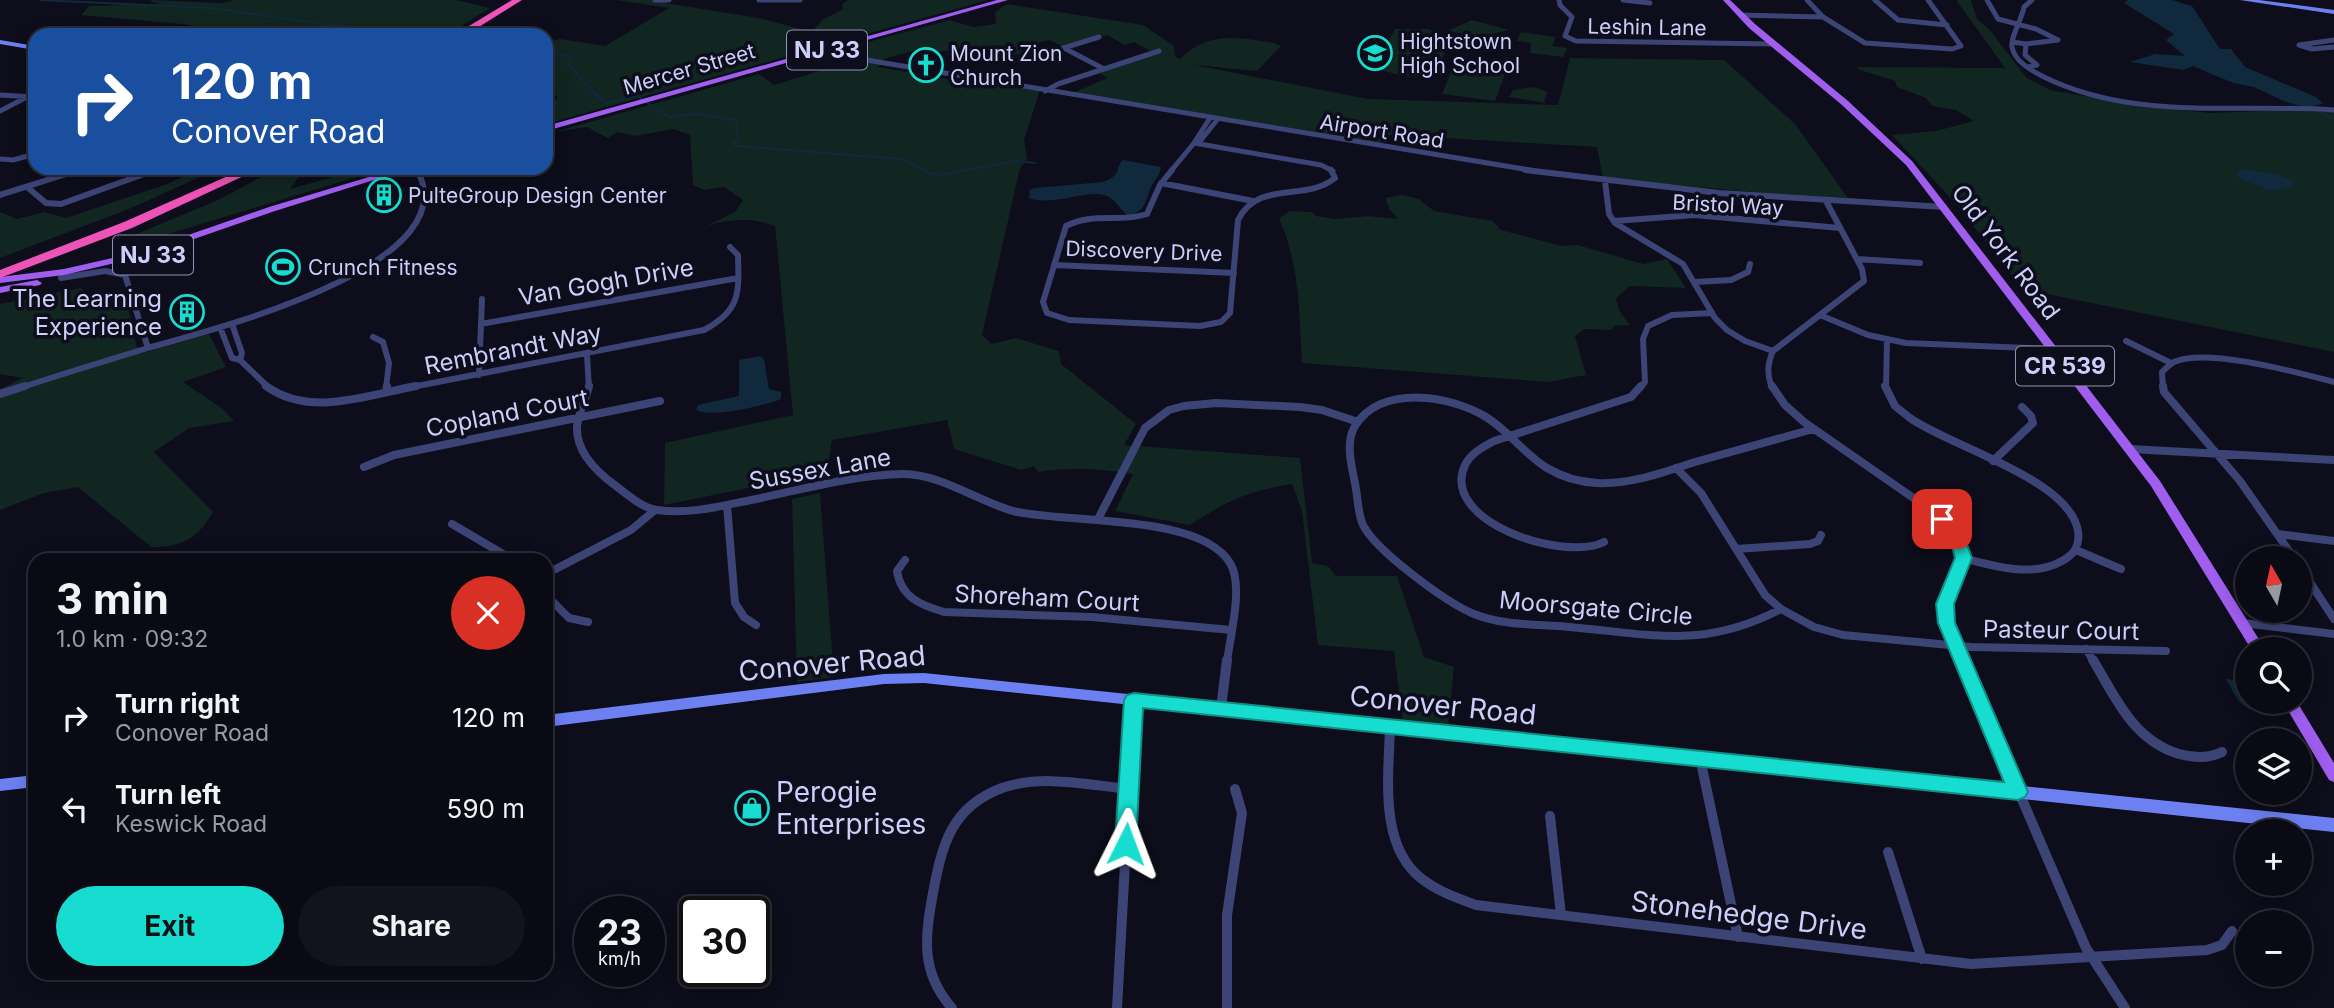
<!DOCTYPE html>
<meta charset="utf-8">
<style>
:root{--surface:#0a0a14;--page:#13131d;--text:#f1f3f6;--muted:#999aa0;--line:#2a2b34;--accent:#16ddcf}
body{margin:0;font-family:Inter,sans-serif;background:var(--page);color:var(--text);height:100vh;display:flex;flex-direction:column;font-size:26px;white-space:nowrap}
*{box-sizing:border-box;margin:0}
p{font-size:23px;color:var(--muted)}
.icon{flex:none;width:38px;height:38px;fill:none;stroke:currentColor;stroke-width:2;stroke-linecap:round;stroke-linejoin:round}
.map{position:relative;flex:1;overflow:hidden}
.side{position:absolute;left:28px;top:553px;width:525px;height:427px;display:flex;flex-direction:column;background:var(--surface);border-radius:21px;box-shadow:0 4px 18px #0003,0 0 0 2px var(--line)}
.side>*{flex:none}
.guide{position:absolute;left:28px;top:28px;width:525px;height:147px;border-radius:21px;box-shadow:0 4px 18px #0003,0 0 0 2px var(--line);background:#1a4fa0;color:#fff;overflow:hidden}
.needle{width:46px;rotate:351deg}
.buttons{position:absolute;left:2235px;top:546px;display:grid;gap:14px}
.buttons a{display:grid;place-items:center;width:77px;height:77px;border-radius:50%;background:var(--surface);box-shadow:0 4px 18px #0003,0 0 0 2px var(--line);font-size:35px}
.speed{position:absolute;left:574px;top:896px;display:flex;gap:14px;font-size:35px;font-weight:700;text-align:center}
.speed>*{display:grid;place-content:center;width:91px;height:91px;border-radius:50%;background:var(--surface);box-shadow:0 4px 18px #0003,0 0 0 2px var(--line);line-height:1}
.speed small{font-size:18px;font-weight:400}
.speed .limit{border:4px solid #111;border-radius:10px;background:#fff;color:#111}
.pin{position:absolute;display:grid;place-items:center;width:60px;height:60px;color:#fff;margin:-30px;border-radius:14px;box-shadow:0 4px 10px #0006}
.me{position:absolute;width:77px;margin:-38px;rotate:3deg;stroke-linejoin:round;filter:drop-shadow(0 0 5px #0008)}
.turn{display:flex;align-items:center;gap:24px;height:147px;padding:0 28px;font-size:32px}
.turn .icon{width:91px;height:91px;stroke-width:2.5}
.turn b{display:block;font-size:49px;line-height:60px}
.round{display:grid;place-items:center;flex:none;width:74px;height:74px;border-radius:37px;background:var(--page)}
.summary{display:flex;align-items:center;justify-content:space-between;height:119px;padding:0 28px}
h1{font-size:42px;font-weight:700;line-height:52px}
.primary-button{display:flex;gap:14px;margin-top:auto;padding:14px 28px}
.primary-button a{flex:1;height:80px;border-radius:42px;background:var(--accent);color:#111;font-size:28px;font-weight:700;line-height:80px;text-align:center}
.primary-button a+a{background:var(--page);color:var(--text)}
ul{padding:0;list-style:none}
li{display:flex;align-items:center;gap:21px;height:91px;padding:0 28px}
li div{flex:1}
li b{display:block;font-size:26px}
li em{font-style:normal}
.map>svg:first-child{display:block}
.green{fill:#112521}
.water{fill:#11293c}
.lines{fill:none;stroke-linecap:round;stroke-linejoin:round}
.stream{stroke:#11293c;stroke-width:2}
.street-far3{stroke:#3c4476;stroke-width:5}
.street-far2{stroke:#3c4476;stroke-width:6}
.street-far1{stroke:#3c4476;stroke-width:8}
.street{stroke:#3c4476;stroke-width:10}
.secondary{fill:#6d80f1;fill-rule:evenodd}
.primary{fill:#a05eef;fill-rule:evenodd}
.highway{fill:#ee53b8;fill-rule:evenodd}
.route{fill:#16ddcf;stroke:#0e9087;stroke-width:2}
.labels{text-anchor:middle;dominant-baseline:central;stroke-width:7;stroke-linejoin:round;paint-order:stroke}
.far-street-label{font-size:21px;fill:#cccffa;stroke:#0d0d1b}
.far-poi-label{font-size:21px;fill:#cccffa;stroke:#0d0d1b;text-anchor:start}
.shield{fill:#0d0d1b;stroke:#9395b7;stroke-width:2}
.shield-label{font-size:23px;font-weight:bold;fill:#cccffa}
.street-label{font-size:24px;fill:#cccffa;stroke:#0d0d1b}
.poi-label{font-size:24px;fill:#cccffa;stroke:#0d0d1b;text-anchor:end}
.near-street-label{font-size:28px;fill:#cccffa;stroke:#0d0d1b}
.near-poi-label{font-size:28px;fill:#cccffa;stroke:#0d0d1b;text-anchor:start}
</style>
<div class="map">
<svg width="2334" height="1008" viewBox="0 0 2334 1008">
<rect width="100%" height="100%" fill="#0d0d1b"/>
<path class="green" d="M 152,0 L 222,3 L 234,0 L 456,0 L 490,8 L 452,32 L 393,31 L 387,35 L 168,35 L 192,25 L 81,15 L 89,6 L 158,4 L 150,1 Z
M 616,0 L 662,0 L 665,3 L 759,18 L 812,32 L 822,20 L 843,9 L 842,4 L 848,0 L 988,0 L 546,124 L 546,105 L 558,98 L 546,85 L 546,42 L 561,39 L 605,46 L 669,8 Z
M 1956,0 L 1971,0 L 1977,19 L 1989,29 L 2027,78 L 2050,90 L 2148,107 L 2211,113 L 2312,109 L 2334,112 L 2334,352 L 2022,289 L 1957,205 L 1892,135 L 1936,131 L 1974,121 L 1956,110 L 1932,106 L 1926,98 L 1897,87 L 1895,81 L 1860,70 L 1857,67 L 2005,68 Z
M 1007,4 L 1143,25 L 1174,46 L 1175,56 L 1184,62 L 1180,59 C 1207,31 1239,37 1274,43 L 1281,46 L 1257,71 L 1194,65 L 1368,99 L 1558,105 L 1570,58 L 1724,60 L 1795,124 L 1848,198 L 1763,193 L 1603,178 L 1597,147 L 1392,135 L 1381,137 L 1381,144 L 1073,93 L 1107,78 L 1097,71 L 1152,52 L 1134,42 L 1125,45 L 1107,35 L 1066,48 L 1049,40 L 1032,45 L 1031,54 L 1005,55 L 984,49 L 967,52 L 916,50 L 884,59 L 878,67 L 970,83 L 974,80 L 1040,90 L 1024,140 L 1027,159 L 1020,168 L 982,335 L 992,344 L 1016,338 L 1059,351 L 1061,364 L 1136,424 L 1124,445 L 1300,458 L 1312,563 L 1328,566 L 1336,576 L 1397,576 L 1424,657 L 1454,667 L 1448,728 L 1403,724 L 1394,651 L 1318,645 L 1302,511 L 1292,484 C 1245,492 1229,500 1190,525 L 1115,511 L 1133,474 C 1101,469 1070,467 1038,472 L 1034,466 L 1021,470 L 954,449 L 947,420 L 832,440 L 826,479 L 790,485 L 763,485 L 664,505 L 665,443 L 793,415 L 775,226 C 752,217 730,219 706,226 L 735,212 L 743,200 L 724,187 L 704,190 L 693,185 L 690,135 L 674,129 L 635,136 L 618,132 L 608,138 L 587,127 L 554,132 L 759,74 L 774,85 L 845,63 L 853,46 L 950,20 L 973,27 L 996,24 L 995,12 Z
M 1472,20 L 1509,30 L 1480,37 L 1447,31 Z
M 1395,29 L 1428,29 L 1448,37 L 1450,41 L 1436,72 C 1414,84 1396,72 1374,69 Z
M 1521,32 L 1556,37 L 1552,46 L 1567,48 L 1563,57 L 1530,53 L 1531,43 L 1517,41 Z
M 1456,60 L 1508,66 L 1495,101 L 1442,94 Z
M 1533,87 L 1548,92 L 1544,100 L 1546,103 L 1509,97 L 1513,90 Z
M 202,168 L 220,168 L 129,209 L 0,258 L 0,212 L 17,219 L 44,212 L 66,218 L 167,184 Z
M 278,168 L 305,168 L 290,189 L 365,168 L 387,168 L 115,250 L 122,240 L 218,200 Z
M 1403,195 L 1419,199 L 1434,211 L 1493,221 L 1501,230 L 1562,246 L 1578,245 L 1643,264 L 1667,259 L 1686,288 L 1630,286 L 1616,298 L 1620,312 L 1630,325 L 1614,326 L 1612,330 L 1585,329 L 1575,336 L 1586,375 L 1548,382 L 1302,363 C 1299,316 1300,263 1279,219 L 1289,211 L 1311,212 L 1316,216 L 1335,219 L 1368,216 L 1398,219 L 1390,210 L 1385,198 Z
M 81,288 L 89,295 L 79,305 L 123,297 C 133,315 131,336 140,354 L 209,334 L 226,367 L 183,382 L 223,409 L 234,421 L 189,428 L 154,452 L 213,512 C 197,540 181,547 151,547 L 78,487 L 44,493 L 0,510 L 0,389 L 23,378 L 0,374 L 0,304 Z
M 820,493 L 834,677 L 797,682 L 792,499 Z"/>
<path class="water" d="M 2128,0 L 2172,0 L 2192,6 L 2220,49 L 2231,49 L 2245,67 L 2316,97 L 2323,103 C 2299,114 2276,96 2256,88 C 2249,85 2241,85 2234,83 C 2220,78 2207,72 2193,66 L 2183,70 L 2130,62 L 2155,54 L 2185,56 L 2166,40 L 2174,34 L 2124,3 Z
M 1123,160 L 1161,167 C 1160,176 1155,179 1151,187 C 1145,201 1146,213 1127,215 C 1120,209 1115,199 1107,196 C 1089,188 1053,207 1029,198 L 1030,190 L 1035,188 L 1103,182 C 1123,174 1113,171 1123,160 Z
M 2241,169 L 2276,174 L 2295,181 L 2292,186 L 2272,191 L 2238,178 L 2237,172 Z
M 760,356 L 764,359 L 769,389 L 781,392 L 781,399 C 765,406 710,418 696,410 L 698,405 L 739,396 L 739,360 Z
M 2226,679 L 2247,681 L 2247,702 L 2261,702 L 2262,705 L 2259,711 C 2240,710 2234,693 2226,679 Z"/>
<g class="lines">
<path class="stream" d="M 40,0 L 211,8 L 338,26 L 456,33
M 481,33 L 490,35
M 546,50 L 571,57 L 568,65 C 581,77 593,96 608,103 L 635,95 L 670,117 L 697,114 L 736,120 L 738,138 L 733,144 L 736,146 L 902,159 L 929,173 L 940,175 L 1017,161 L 1035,163
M 2318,111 L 2334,119"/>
<path class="street-far3" d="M 655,0 L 669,0
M 759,0 L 800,0
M 1559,0 L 1560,5 L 1572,17 L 1565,36 L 1576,41 L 1774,44
M 1623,0 L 1650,3
M 1807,0 L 1823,17 L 1865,43 L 1952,49 L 1961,46 L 1928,0
M 1875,0 L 1898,20 L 1947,25
M 1987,0 L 1998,19 L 2036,29 L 2058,40 L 2026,44 L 2012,42
M 2032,0 L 2024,7 C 2022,19 2010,38 2012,47 C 2015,62 2031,70 2042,76 C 2134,122 2235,103 2334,110
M 1741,15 L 1823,17
M 2026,44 L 2025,55 L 2037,65 L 2028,67
M 2299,45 L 2312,49 L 2334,47
M 2299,45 L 2334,40
M 1064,48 L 1104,69
M 818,52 L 1536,171
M 1028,59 L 1099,37
M 1045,91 L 1058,84 L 1159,51
M 0,95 L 35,97
M 0,111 L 27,97
M 1194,143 L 1321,165 L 1333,171
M 1194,143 L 1201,140 L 1217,120
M 1194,143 L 1210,118
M 0,159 L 13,160 L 35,154
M 416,168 L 418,171
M 73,171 L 84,168
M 150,171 L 160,168
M 1171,171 L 1194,143"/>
<path class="street-far2" d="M 1172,170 L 1160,185 L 1147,214 C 1120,223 1092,212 1066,226 L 1043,302 L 1047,313 L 1069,320 L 1200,326 L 1221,322 L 1230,313 L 1238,220 C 1259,179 1304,203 1335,178 L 1331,170
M 1525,170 L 1719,193 L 1944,207
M 1605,181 L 1609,214 L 1615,223 L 1683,264 L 1715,318 L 1727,330 L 1745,341 L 1773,351
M 1161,183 L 1253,201
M 27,187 L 46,203 L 61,204 L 155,170
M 0,195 L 79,170
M 1614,221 L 1695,215 L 1840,228
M 1857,259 L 1920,263
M 1054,265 L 1234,273
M 61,278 L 105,271 L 125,275 L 148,348
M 1695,282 L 1731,280 L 1748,272 L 1750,264
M 1820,315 L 1868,335 L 1906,343 L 2052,349
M 232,324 L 242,353 L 240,360
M 481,324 L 738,278
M 220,327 L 232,358 L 240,360 L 269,388
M 373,337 L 383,342 L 389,363 L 386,388
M 2126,341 L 2171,363
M 587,355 L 589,388
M 479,375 L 482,299
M 20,388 C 62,374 105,361 148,348 C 207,331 471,266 417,170
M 407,388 L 704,330 C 741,310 739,293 738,255 L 730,247
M 1640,388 L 1645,382 L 1643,339 L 1648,326 L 1672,315 L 1712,313
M 1772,388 C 1767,374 1767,365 1773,351 L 1864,281 L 1862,269 L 1826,201
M 1886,388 L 1887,340
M 2163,388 L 2162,372 C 2165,369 2170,364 2174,362 C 2206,347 2299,373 2334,382"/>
<path class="street-far1" d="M 266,386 C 310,418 368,395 416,386
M 589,386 C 586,399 578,413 577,427 C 576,452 598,473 616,486 C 628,495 642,508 657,510 C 686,514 713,508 741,502 C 794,492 849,475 903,474 C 941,474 977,501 1013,511 C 1065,524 1200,513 1230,563 C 1244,585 1230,636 1227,662
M 1772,386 L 1785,405 L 1804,422 L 1935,513 C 1989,565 1945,561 1945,610 C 1945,628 1956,645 1963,662
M 1885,386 L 1895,406 L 1910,418 C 1949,446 2070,479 2078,531 C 2080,545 2075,554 2062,561 C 2032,578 1994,566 1963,558
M 2163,386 L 2164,392 L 2240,481 L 2294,558
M 386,392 L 387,386
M 0,394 L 25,386
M 2130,449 L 2334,460
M 1993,461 L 2033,423 L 2031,416 L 2022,407
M 364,467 L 394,455 L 660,401
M 1676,468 L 1701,493 L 1765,595 L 1781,609 L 1814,627 L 1843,635 L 1971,647 L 2166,651
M 727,505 L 735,603 L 744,617 L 756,625
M 1098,519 L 1145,428 L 1169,410 L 1184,406 L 1216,403 L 1300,407 L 1322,410 L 1358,422
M 452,524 L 513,560
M 2278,534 L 2334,541
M 1604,542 C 1564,562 1439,522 1465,465 C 1471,453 1483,447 1494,441 L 1631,397 L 1641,386
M 1736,549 L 1810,544 L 1818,541 L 1821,535
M 2076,550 L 2121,569
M 905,560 L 897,571 C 901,597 920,605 944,612 L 1092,617 L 1231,630
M 2300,567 L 2334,619
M 546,574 L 631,530 L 655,510
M 546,595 L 569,618 L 588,622
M 1781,609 C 1702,650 1652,634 1569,627 C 1538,624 1504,626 1474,614 C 1447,603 1376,551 1363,525 C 1358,514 1358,501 1356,489 C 1353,470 1344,444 1355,426 C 1381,384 1450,395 1486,417 C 1509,431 1524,454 1547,468 C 1562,477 1579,482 1597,483 C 1630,485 1664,472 1695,462 C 1735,451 1774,440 1813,429
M 2243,623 L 2334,634
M 2086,649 L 2094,662"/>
<path class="street" d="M 1962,660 L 2086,948 L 2125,1008
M 2093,660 C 2116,698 2133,740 2179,754 C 2194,758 2208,759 2222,752
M 1221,708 L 1227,660
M 1390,726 C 1389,774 1378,846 1422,879 C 1439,892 1457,898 1476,905 L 1971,964 L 2207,950 L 2222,945 L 2232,931
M 1700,758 L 1738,937
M 1550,816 L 1561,915
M 1888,852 L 1922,959
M 952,1008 C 920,972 925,937 933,893 C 942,845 951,807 1002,788 C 1042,774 1088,785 1129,789
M 1117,1008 L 1134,700
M 1227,1008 L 1227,915 L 1242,813 L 1235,789"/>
<path class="secondary" d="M 2240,0 L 2259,0 L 2334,10 L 2334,14 Z
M 0,40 L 35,46 L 35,50 L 0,44 Z
M 924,673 L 2334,818 L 2334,832 L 924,683 L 884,684 L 546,727 L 546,715 L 884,674 Z
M 35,775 L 35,787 L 0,791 L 0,779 Z"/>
<path class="primary" d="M 997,0 L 1008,0 L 546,131 L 546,126 Z
M 1723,0 L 1730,0 L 1755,24 L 1848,101 L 1912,161 L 2160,481 L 2265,649 L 2251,649 L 2151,486 L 1906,165 L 1842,105 L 1749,28 Z
M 399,168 L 412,168 L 275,211 L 145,256 L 64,275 L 0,283 L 0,277 L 64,269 L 139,252 L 269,207 Z
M 37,280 L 42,283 L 40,285 L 0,293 L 0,287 Z
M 2283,702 L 2297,702 L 2334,763 L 2334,782 L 2329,780 Z"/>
<path class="highway" d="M 512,0 L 522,0 L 466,35 L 454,35 Z
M 246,168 L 261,168 L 132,228 L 0,278 L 0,270 L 124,222 Z"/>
</g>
<path class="route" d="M 1942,514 C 1958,519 1967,543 1972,558 L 1954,604 L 1955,623 L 2028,792 L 2025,797 L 2018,800 L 1143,708 L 1136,844 L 1133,850 L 1126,853 L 1118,850 L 1115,844 L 1124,700 L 1127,695 L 1134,693 L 2004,782 L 1938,623 L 1936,604 L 1955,558 L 1951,542 L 1934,519 Z"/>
<defs>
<g id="school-ring" transform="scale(1.75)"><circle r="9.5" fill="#0d0d1b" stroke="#16ddcf" stroke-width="1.5"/><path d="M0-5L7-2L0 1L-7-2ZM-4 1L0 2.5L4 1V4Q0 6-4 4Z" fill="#16ddcf"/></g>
<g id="church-ring" transform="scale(1.75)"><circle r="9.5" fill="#0d0d1b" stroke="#16ddcf" stroke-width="1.5"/><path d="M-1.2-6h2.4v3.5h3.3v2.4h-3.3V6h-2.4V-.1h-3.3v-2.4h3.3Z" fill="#16ddcf"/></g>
<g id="building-ring" transform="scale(1.75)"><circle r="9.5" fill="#0d0d1b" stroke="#16ddcf" stroke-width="1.5"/><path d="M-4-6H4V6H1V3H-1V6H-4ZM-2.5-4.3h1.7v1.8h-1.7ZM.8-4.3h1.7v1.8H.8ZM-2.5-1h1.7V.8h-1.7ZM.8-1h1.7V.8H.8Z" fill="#16ddcf"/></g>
<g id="stadium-ring" transform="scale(1.75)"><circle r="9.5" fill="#0d0d1b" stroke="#16ddcf" stroke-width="1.5"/><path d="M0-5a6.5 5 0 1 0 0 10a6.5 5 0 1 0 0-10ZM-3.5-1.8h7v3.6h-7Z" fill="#16ddcf"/></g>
<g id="shop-ring" transform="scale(1.75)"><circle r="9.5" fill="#0d0d1b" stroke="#16ddcf" stroke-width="1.5"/><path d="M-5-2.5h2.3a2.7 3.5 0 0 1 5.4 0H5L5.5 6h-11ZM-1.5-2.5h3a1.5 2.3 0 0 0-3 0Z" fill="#16ddcf"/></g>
</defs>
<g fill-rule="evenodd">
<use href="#school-ring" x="1375" y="53"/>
<use href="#church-ring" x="926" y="65"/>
<use href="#building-ring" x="384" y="195"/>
<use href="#stadium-ring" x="283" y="267"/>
<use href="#building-ring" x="187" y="312"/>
<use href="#shop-ring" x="752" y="808"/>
</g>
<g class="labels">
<g class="far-street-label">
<text transform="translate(1647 27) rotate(1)">Leshin Lane</text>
<text transform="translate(689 69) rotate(-16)">Mercer Street</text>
<text transform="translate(1382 131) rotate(9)">Airport Road</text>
<text transform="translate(1728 205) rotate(3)">Bristol Way</text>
<text transform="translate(1144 251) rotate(2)">Discovery Drive</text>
</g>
<g class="far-poi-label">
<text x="1400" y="41">Hightstown<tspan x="1400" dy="24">High School</tspan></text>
<text x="950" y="53">Mount Zion<tspan x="950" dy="24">Church</tspan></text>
<text x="408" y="195">PulteGroup Design Center</text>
<text x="308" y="267">Crunch Fitness</text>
</g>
<g class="shield">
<rect x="787" y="30.5" width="80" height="39" rx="5"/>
<rect x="113" y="235.5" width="80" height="39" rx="5"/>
<rect x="2016" y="346.5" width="98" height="39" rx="5"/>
</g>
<g class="shield-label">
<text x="827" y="50">NJ 33</text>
<text x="153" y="255">NJ 33</text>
<text x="2065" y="366">CR 539</text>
</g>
<g class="street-label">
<text transform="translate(2006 252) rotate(53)">Old York Road</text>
<text transform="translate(606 282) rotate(-10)">Van Gogh Drive</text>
<text transform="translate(513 349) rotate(-11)">Rembrandt Way</text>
<text transform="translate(507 413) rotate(-11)">Copland Court</text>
<text transform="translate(820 469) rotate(-10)">Sussex Lane</text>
<text transform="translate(1047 598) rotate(3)">Shoreham Court</text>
<text transform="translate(1596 608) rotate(5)">Moorsgate Circle</text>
<text transform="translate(2061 630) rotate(1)">Pasteur Court</text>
</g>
<g class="poi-label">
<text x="162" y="298">The Learning<tspan x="162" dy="28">Experience</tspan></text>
</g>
<g class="near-street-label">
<text transform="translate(832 663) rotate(-5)">Conover Road</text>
<text transform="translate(1443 705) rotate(6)">Conover Road</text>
<text transform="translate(1749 915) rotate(7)">Stonehedge Drive</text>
</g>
<g class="near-poi-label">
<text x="776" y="792">Perogie<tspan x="776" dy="32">Enterprises</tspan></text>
</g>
</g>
</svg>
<div class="buttons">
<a><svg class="needle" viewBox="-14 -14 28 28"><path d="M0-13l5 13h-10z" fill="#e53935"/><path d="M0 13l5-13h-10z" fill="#999aa0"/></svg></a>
<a><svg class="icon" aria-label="search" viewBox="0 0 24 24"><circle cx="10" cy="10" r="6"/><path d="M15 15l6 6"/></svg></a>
<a><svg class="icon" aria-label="layers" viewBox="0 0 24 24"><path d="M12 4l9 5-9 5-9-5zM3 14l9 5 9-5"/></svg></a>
<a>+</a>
<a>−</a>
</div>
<div class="speed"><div>23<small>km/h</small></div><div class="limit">30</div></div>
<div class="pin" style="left:1942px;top:519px;background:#d93025"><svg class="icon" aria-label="arrive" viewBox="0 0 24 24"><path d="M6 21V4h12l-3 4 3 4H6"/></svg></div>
<svg class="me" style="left:1126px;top:844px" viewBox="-20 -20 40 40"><path d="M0-17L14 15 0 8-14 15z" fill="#16ddcf" stroke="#fff" stroke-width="4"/></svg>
<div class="guide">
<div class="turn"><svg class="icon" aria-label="right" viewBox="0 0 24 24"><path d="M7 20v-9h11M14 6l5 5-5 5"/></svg><div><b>120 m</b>Conover Road</div></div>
</div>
<section class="side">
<div class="summary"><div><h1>3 min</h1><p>1.0 km · 09:32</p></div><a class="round" style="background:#d93025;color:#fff"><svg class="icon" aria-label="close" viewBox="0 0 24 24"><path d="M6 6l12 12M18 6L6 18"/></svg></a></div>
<ul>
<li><svg class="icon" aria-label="right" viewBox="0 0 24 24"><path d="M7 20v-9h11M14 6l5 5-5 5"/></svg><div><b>Turn right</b><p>Conover Road</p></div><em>120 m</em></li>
<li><svg class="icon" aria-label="left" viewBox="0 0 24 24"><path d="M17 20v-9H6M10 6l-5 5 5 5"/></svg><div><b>Turn left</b><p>Keswick Road</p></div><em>590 m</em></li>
</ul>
<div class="primary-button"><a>Exit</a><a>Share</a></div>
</section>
</div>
